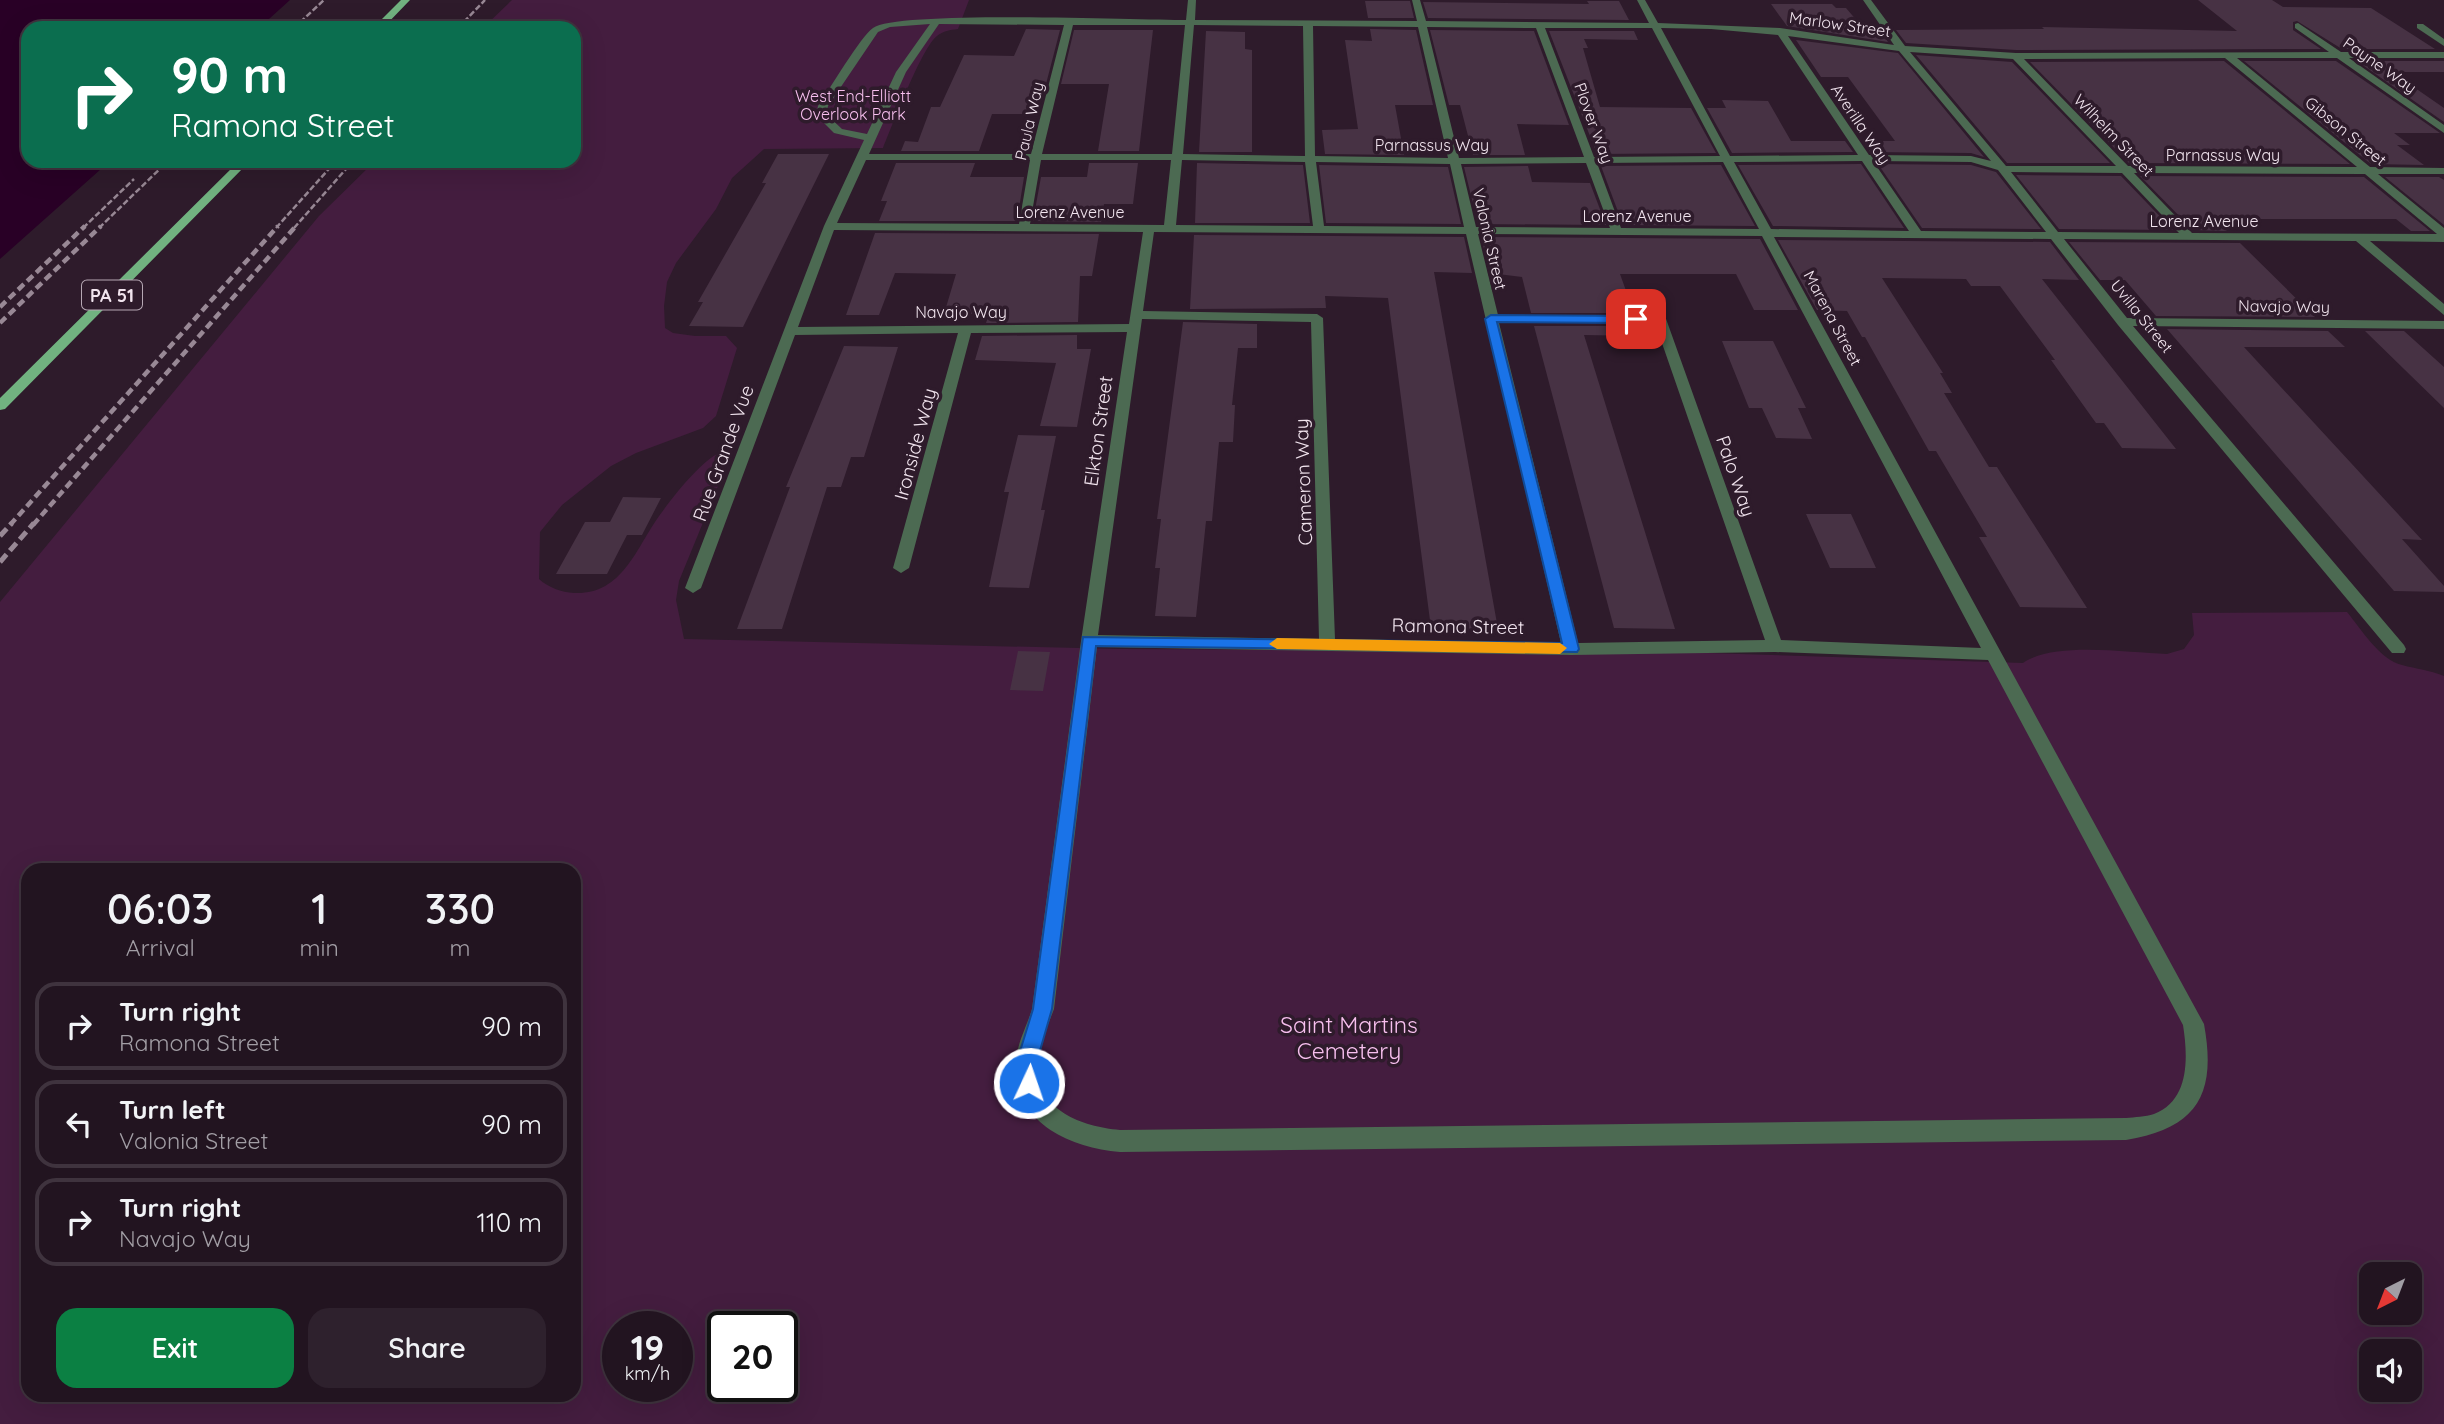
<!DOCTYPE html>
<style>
:root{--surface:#221420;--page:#2e212d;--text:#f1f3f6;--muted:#a29ea5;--line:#3f333e;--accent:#0b8043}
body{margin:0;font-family:Quicksand,sans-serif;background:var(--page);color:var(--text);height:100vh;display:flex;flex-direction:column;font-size:26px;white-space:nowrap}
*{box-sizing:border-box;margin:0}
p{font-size:23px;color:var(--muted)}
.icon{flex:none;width:38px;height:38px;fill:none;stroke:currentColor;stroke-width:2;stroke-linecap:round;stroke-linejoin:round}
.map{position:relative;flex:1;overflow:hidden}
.drawer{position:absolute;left:21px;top:863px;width:560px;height:539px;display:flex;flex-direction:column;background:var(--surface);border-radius:21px;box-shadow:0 7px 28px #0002,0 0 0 2px var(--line)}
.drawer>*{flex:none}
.guide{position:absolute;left:21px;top:21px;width:560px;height:147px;border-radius:21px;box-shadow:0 7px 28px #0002,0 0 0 2px var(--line);background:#0b6e4f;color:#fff;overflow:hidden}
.needle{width:46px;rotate:222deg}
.tools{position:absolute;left:2359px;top:1262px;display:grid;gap:14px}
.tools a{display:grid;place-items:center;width:63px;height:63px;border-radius:14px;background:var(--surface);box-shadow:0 7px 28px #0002,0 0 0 2px var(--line);font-size:35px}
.speed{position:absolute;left:602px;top:1311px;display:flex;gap:14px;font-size:35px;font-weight:700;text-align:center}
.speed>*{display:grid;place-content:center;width:91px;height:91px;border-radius:50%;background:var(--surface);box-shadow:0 7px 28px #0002,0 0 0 2px var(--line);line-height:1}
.speed small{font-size:18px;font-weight:400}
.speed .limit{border:4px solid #111;border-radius:10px;background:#fff;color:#111}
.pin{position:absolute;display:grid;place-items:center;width:60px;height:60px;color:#fff;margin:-30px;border-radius:14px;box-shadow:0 4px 10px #0006}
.me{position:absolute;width:77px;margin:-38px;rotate:3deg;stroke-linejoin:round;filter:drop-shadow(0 0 5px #0008)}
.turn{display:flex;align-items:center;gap:24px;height:147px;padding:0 35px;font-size:32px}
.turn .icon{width:91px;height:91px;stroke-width:2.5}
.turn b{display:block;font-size:49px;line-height:60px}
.eta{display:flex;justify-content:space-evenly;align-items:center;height:119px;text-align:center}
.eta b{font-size:42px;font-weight:600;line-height:49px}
.button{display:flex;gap:14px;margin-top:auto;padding:14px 35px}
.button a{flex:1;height:80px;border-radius:21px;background:var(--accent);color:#fff;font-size:28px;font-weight:600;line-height:80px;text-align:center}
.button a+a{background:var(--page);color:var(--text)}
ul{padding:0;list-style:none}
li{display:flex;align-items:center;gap:21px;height:88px;margin:0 14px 10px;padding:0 21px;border:4px solid var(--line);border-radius:21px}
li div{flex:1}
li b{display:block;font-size:26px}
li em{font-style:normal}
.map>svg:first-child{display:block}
.green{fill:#441d3f;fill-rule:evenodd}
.water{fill:#290026}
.building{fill:#473244}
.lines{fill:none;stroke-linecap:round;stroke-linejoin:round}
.minor{fill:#4c6a52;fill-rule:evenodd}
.major{fill:#71b280;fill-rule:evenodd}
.rail-far2{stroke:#988895;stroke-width:2.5;stroke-dasharray:6 2.5;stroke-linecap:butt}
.rail-far1{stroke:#988895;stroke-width:4.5;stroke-dasharray:8 4.5;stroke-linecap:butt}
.rail{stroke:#988895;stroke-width:5;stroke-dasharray:10 5;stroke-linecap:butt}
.route{fill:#1a73e8;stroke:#114b97;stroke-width:2}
.slow{fill:#f59e0b}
.labels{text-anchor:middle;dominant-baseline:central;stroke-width:7;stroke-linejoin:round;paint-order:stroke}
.far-street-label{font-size:16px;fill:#f1e4ee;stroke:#2e1b2b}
.far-park-label{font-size:16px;fill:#f7bfee;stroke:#2e1b2b}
.shield{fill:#2e1b2b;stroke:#b6a8b4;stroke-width:2}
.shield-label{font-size:18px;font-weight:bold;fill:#f1e4ee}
.street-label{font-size:19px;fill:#f1e4ee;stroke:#2e1b2b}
.near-park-label{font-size:23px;fill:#f7bfee;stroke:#2e1b2b}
</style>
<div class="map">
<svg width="2444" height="1424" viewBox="0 0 2444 1424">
<rect width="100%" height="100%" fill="#2e1b2b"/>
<path class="green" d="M 512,0 L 969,0 L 958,29 C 950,30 943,31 937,36 C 922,47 892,126 883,148 L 764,149 L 732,178 L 716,209 L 676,263 L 667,282 L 664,306 L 665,328 L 673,333 L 695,336 L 726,336 L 737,348 L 716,416 L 703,428 L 636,453 L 611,466 L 562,505 L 540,532 L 539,579 C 549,588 561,592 574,593 C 621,595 635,551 657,519 C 669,502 708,449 730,450 L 732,452 L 679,581 L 676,600 L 684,639 L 1121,649 L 1675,652 L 2023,663 C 2055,641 2128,653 2167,654 L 2184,649 L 2194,635 L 2192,613 L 2347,612 C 2361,629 2380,660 2402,665 C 2417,669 2429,670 2444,676 L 2444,1424 L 0,1424 L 0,602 L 319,216 L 375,161 L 574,161 L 574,28 L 483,28 ZM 28,870 L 574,870 L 574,1395 L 28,1395 ZM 2371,1274 L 2410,1274 L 2410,1312 L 2371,1312 ZM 618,1326 L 677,1326 L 677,1386 L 618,1386 ZM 723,1326 L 782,1326 L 782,1386 L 723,1386 ZM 2371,1351 L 2410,1351 L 2410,1390 L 2371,1390 Z"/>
<path class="water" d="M 0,0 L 290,0 L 259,28 L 28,28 L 28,161 L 110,161 L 0,259 Z"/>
<path class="building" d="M 2198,0 L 2272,0 L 2283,7 L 2371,8 L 2435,49 L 2342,49 L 2297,21 L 2293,22 L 2293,30 L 2321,49 L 2016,50 L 1906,43 L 1896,30 L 2044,29 L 2042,27 L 2237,31 Z
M 1365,1 L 1410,1 L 1414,18 L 1368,18 Z
M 1587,1 L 1619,1 L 1629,20 L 1428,18 L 1423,2 L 1589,4 Z
M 1771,4 L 1832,4 L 1836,8 L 1846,8 L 1864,29 L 1880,30 L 1888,42 L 1787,26 Z
M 1026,29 L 1060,30 L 1046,84 L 1039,84 L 1031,114 L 992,114 L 979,151 L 901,151 L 905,141 L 918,142 L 931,107 L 940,107 L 964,55 L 1014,56 Z
M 1370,29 L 1416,30 L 1433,105 L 1395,105 L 1404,155 L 1325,154 L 1322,130 L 1358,129 L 1345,40 L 1372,41 Z
M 1074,30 L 1153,30 L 1139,151 L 1098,151 L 1109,84 L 1061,84 Z
M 1430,30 L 1534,31 L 1569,125 L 1517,124 L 1525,155 L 1473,155 L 1460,105 L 1449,105 Z
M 1206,31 L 1245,32 L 1245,49 L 1252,50 L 1252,152 L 1199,152 Z
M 1549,31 L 1634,31 L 1638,40 L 1584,39 L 1588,48 L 1583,48 L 1600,107 L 1691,108 L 1716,153 L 1597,154 Z
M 1796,40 L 1898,53 L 1984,157 L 1971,153 L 1870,152 L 1863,141 L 1895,141 L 1848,77 L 1821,77 Z
M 1916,55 L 2012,62 L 2110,163 L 2007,163 Z
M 2224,61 L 2350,164 L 2129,163 L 2030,62 Z
M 2244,61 L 2336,61 L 2440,133 L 2394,133 L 2410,145 L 2397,145 L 2424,165 L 2371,164 Z
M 2357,61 L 2444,61 L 2444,72 L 2392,72 L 2444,108 L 2444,122 Z
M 1722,100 L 1768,101 L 1791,141 L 1845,141 L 1853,152 L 1732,153 L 1707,108 L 1726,108 Z
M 778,154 L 829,154 L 743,327 L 689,326 L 703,302 L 698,302 L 766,183 L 762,183 Z
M 896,163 L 975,163 L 970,177 L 1024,177 L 1017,221 L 879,221 L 887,201 L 881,201 Z
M 1089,163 L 1138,163 L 1133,204 L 1104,204 L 1101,222 L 1033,221 L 1041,177 L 1087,177 Z
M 1197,163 L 1303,165 L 1310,223 L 1195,223 Z
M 1861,164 L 1904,228 L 1773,226 L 1738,165 Z
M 1878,164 L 1971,165 L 1996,172 L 2041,229 L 1922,228 Z
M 1319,165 L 1448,167 L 1461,224 L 1326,223 Z
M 1721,165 L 1755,226 L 1623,225 L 1601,166 Z
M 1528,166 L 1532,182 L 1590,183 L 1606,225 L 1478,224 L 1464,167 Z
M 2016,175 L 2121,176 L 2173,230 L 2059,229 Z
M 2140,176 L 2364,177 L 2430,231 L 2411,231 L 2396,219 L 2215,219 L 2227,231 L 2193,230 Z
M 2385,177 L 2439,177 L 2444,180 L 2444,225 Z
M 875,233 L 1099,234 L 1092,276 L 1080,276 L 1078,322 L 986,323 L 989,314 L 944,314 L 956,274 L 895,273 L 879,315 L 846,315 Z
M 1194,235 L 1464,237 L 1472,273 L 1434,272 L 1498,629 L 1431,628 L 1388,298 L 1325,296 L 1326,308 L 1190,309 Z
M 1481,237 L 1760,239 L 1798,310 L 1754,310 L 1736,274 L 1620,274 L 1634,313 L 1531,313 L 1522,277 L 1490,273 Z
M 1778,240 L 2050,242 L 2079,280 L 2042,279 L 2176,449 L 2122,448 L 2104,423 L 2096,423 L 2051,360 L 2055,360 L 2000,286 L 1971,286 L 1966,279 L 1882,278 L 1943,373 L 1940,373 L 1952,393 L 1944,393 L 1989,467 L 1997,467 L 2087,608 L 2020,607 L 1979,537 L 1987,537 L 1936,451 L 1929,451 L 1865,337 L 1862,337 L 1847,311 L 1817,310 Z
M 2069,242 L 2240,243 L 2315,317 L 2156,316 L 2125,280 L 2100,280 Z
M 1183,322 L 1257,324 L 1257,348 L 1238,348 L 1232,405 L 1235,405 L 1233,442 L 1219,442 L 1212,521 L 1206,521 L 1196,617 L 1155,616 L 1160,568 L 1155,568 L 1161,519 L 1157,519 Z
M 1534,326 L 1639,326 L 1642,336 L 1584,335 L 1675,629 L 1614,628 Z
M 2167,329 L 2328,331 L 2345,347 L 2244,347 L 2422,540 L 2402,539 L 2444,586 L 2444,592 L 2394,591 Z
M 2365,331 L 2404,331 L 2444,367 L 2444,408 Z
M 1077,335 L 1077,349 L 1091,349 L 1077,427 L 1040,426 L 1056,363 L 975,360 L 982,336 Z
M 1722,341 L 1773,341 L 1806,408 L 1798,408 L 1812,439 L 1776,438 L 1762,408 L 1749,408 Z
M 844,346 L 898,347 L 864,457 L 851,457 L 841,487 L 827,487 L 782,629 L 737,629 L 790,487 L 786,487 Z
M 1018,435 L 1056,436 L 1041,510 L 1045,510 L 1029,588 L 989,587 L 1009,492 L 1004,492 Z
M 623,497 L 661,498 L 642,535 L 627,535 L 607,574 L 556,574 L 585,522 L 610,522 Z
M 1806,514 L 1851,514 L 1876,568 L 1830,568 Z
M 1018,651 L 1050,652 L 1043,691 L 1010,690 Z"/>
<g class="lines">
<path class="minor" d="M 1188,0 L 1196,0 L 1195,20 L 1417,21 L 1412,0 L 1420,0 L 1426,21 L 1649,23 L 1637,0 L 1645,0 L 1658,23 L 1780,28 L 1894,45 L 1863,0 L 1871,0 L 1905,46 L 2016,53 L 2329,52 L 2295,28 L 2295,24 L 2298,23 L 2341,52 L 2444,52 L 2444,58 L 2349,58 L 2444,125 L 2444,133 L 2337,58 L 2237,58 L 2370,167 L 2444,168 L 2444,174 L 2378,174 L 2444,228 L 2444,242 L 2370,241 L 2444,304 L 2444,315 L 2356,241 L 2064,239 L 2127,318 L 2444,321 L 2444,329 L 2133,326 L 2404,645 L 2406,649 L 2404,653 L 2392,653 L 2118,325 L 2051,239 L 1774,237 L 2204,1024 C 2217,1095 2197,1128 2126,1140 L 1120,1152 C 1068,1147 1013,1122 1016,1062 C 1017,1043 1027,1026 1032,1009 L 1081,641 L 1127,332 L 971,333 L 909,568 L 901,573 L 893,568 L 958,333 L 795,335 L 701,588 L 693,593 L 685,588 L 824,226 L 864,140 L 834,133 L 816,115 L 818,106 C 829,90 861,36 873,28 C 897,10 1139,20 1186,20 ZM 930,24 L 896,72 L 867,134 L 842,129 L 826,114 L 828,106 L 878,32 L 890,27 ZM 939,24 L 1064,25 L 1031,154 L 869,154 L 906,72 ZM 1073,25 L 1185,25 L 1172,154 L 1042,154 ZM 1194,25 L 1303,26 L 1305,156 L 1183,154 ZM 1313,26 L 1418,27 L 1448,158 L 1315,156 ZM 1427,27 L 1536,28 L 1584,157 L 1459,158 ZM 1545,28 L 1652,28 L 1720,156 L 1594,157 ZM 1661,28 L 1711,29 L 1778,35 L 1858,155 L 1730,156 ZM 1788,36 L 1899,51 L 1991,161 L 1971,156 L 1869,155 ZM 1910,52 L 2013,59 L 2116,166 L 2006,166 ZM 2225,58 L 2357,167 L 2128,166 L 2024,59 ZM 866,160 L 1030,160 L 1019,224 L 837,223 ZM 1041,160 L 1171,160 L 1164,225 L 1030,224 ZM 1182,160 L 1305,162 L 1313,226 L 1176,225 ZM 1862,161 L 1909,231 L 1771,229 L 1734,162 ZM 1873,161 L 1971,162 L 1998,170 L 2046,232 L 1921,231 ZM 1316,162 L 1450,164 L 1464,227 L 1324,226 ZM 1723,162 L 1759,229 L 1621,228 L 1597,163 ZM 1586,163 L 1610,228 L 1476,227 L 1461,164 ZM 2011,172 L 2122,173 L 2179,233 L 2058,232 ZM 2134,173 L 2365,174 L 2437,234 L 2192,233 ZM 834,230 L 1143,232 L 1129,324 L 798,327 ZM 1154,232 L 1466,234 L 1561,643 L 1335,639 L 1323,318 L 1317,314 L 1143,311 ZM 1478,234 L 1762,236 L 1981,648 L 1781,640 L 1665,316 L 1498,315 ZM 1142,319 L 1311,322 L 1319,639 L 1098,635 ZM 1499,323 L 1655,323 L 1765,640 L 1578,643 ZM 1097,647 L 1571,655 L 1775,652 L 1988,660 L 2183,1025 C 2188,1057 2190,1100 2154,1114 C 2145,1117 2135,1117 2126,1118 L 1120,1130 C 1078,1126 1031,1108 1039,1056 C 1041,1040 1048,1025 1054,1009 Z
M 2417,24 L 2423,24 L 2444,39 L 2444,46 L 2417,28 Z"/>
<path class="major" d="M 401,0 L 410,0 L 383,28 L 373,28 Z
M 239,161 L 250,161 L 5,409 L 0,410 L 0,398 Z"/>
<path class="rail-far2" d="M 294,28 L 324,0
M 458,28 L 485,0
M 83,228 L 134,179
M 99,228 L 168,161
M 276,228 L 336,161
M 294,228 L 353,161"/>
<path class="rail-far1" d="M 0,307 L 85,226
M 0,323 L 101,226
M 10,525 L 278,226
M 33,525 L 296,226"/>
<path class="rail" d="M 0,536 L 12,523
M 0,562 L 34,523"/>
</g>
<path class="route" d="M 1491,315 L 1636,316 L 1642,319 L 1636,323 L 1497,322 L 1579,649 L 1577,652 L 1096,646 L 1052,1009 L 1037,1061 L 1039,1083 L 1036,1090 L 1029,1092 L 1022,1090 L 1017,1061 L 1033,1009 L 1083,637 L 1562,643 L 1485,319 Z"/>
<path class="slow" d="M 1277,638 L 1560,643 L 1567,648 L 1560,654 L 1277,649 L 1269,644 Z"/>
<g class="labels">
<g class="far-street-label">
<text transform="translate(1840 24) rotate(8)">Marlow Street</text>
<text transform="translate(2380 65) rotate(35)">Payne Way</text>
<text transform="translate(1029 121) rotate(-77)">Paula Way</text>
<text transform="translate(1594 123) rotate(70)">Plover Way</text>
<text transform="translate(1861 124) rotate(56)">Averilla Way</text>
<text transform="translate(2346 131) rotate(39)">Gibson Street</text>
<text transform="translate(2114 135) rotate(46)">Wilhelm Street</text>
<text x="1432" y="145">Parnassus Way</text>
<text x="2223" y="155">Parnassus Way</text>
<text x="1070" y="212">Lorenz Avenue</text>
<text x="1637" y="216">Lorenz Avenue</text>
<text x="2204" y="221">Lorenz Avenue</text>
<text transform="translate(1490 239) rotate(77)">Valonia Street</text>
<text transform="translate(2284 306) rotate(1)">Navajo Way</text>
<text x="961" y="312">Navajo Way</text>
<text transform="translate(2142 316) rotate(51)">Uvilla Street</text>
<text transform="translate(1833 318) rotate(62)">Marena Street</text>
</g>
<g class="far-park-label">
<text x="853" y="96">West End-Elliott<tspan x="853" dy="18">Overlook Park</tspan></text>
</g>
<rect class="shield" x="82" y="280.5" width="60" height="29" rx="5"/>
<g class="shield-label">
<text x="112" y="295">PA 51</text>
</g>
<g class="street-label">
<text transform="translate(1098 431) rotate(-82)">Elkton Street</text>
<text transform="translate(915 444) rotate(-75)">Ironside Way</text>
<text transform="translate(723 453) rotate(-70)">Rue Grande Vue</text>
<text transform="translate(1736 476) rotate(71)">Palo Way</text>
<text transform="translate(1303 482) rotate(-92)">Cameron Way</text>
<text transform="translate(1458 626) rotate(1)">Ramona Street</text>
</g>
<g class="near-park-label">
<text x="1349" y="1024">Saint Martins<tspan x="1349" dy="26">Cemetery</tspan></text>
</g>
</g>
</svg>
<div class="tools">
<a><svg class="needle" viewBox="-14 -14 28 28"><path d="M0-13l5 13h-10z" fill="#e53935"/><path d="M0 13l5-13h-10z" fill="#a29ea5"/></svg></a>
<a><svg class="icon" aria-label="sound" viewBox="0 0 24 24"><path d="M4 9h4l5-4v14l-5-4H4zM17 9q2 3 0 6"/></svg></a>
</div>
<div class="speed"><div>19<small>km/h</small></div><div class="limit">20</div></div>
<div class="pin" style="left:1636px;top:319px;background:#d93025"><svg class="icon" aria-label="arrive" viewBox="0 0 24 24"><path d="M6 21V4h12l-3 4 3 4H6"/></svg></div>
<svg class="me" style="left:1029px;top:1083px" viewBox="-20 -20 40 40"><circle r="17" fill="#1a73e8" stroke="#fff" stroke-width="3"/><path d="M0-11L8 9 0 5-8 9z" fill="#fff"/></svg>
<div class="guide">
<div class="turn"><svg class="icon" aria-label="right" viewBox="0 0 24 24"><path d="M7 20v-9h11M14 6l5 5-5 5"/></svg><div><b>90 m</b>Ramona Street</div></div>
</div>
<section class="drawer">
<div class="eta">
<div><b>06:03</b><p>Arrival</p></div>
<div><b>1</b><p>min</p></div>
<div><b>330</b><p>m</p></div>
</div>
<ul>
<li><svg class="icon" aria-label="right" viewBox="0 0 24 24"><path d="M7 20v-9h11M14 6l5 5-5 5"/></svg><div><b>Turn right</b><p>Ramona Street</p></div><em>90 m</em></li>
<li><svg class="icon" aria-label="left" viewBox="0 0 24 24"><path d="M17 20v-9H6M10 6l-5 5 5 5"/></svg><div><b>Turn left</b><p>Valonia Street</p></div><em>90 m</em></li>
<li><svg class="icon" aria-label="right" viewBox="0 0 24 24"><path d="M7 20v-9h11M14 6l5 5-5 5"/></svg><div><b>Turn right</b><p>Navajo Way</p></div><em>110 m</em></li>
</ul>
<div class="button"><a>Exit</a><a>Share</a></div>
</section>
</div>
